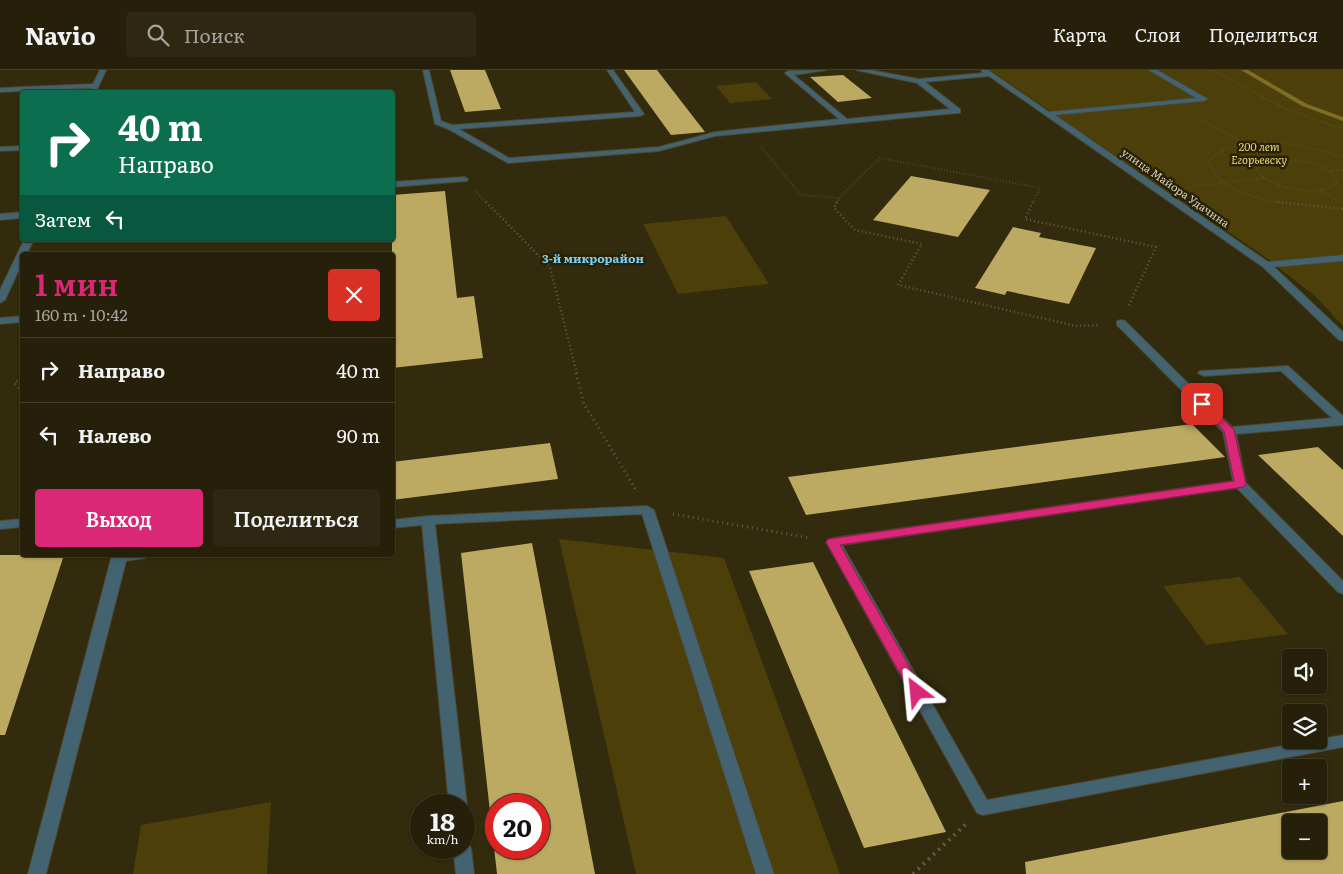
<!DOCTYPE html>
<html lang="ru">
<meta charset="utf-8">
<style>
:root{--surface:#26200a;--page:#2e2813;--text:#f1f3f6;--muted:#a4a39c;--line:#423e2b;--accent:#db2777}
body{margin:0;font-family:Literata,serif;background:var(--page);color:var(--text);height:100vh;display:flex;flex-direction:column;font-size:19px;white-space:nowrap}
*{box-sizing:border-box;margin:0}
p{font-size:16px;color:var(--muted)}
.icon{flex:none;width:28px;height:28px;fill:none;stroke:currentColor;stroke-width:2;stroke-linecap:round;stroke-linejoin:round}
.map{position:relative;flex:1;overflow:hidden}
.panel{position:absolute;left:20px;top:182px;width:375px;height:305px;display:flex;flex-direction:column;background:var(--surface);border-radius:5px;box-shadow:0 1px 4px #0004,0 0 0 1px var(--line)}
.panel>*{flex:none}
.guide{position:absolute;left:20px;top:20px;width:375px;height:152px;border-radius:5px;box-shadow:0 1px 4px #0004,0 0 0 1px var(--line);background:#0b6e4f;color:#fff;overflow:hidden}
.fabs{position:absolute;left:1282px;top:579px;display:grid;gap:10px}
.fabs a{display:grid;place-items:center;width:45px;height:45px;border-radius:5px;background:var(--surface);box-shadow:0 1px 4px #0004,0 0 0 1px var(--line);font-size:25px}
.speed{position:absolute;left:410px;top:724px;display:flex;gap:10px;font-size:25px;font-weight:700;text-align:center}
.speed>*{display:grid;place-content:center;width:65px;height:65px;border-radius:50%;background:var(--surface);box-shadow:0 1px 4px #0004,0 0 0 1px var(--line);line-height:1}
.speed small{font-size:12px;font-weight:400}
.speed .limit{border:8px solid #d22;background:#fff;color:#111}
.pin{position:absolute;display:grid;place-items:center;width:42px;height:42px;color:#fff;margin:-21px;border-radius:10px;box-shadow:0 2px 8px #0006}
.me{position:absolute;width:55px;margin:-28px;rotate:331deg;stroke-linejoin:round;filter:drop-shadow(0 0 4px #0008)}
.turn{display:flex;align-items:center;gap:18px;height:105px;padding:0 15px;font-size:22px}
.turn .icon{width:65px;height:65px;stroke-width:2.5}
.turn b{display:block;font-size:35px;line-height:42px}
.then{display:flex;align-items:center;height:48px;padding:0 15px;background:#0003;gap:10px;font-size:19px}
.round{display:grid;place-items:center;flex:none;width:52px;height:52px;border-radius:5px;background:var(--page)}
.overview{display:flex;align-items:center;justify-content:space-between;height:85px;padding:0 15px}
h1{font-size:30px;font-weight:600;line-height:38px;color:var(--accent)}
.cta{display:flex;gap:10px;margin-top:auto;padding:10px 15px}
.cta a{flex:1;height:58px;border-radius:5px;background:var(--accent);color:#fff;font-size:20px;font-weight:600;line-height:58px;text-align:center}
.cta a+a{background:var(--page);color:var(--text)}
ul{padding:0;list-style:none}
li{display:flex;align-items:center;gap:15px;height:65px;padding:0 15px;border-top:1px solid var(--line)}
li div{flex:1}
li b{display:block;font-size:19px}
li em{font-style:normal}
header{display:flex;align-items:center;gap:30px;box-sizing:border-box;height:70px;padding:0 25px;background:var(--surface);border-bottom:1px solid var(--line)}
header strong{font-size:24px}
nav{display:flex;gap:28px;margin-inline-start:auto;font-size:18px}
.search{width:350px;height:45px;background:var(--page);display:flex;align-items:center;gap:12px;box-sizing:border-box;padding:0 18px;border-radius:5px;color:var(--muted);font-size:19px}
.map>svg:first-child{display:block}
.green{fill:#4c3f0a}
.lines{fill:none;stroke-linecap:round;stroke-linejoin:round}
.stream{fill:#806d23;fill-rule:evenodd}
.building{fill:#bdaa62;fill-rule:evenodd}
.minor-casing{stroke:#4c462a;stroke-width:2}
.path-far3{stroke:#645d43;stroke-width:2;stroke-dasharray:0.5 2.5;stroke-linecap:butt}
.path-far2{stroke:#645d43;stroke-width:2.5;stroke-dasharray:1 3;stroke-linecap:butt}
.path-far1{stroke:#645d43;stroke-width:3;stroke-dasharray:1 4;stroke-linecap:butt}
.path{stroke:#645d43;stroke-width:4;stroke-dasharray:2 5;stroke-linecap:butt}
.minor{fill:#446371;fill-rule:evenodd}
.route{fill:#db2777;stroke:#8e194d}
.labels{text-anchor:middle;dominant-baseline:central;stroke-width:5;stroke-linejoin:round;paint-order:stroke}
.far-park-label{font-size:11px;font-style:italic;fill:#f3d974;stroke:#282104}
.far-street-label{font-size:11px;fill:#d7d3c2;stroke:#282104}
.far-neighbourhood-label{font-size:12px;font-weight:bold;fill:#79d0f6;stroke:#282104}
</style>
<header>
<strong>Navio</strong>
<div class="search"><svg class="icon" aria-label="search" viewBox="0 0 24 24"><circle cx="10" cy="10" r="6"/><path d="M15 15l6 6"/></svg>Поиск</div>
<nav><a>Карта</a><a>Слои</a><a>Поделиться</a></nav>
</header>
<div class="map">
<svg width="1343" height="804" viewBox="0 0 1343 804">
<rect width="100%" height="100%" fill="#322b0d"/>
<path class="green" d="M 990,0 L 1343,0 L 1343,256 L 1315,226 L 1261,184 Z
M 756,12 L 772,29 L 730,33 L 716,16 Z
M 726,146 L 769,214 L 678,224 L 643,154 Z
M 559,469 L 724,488 L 840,804 L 636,804 Z
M 1240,507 L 1288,564 L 1206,575 L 1163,516 Z
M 271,732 L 267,804 L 133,804 L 141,755 Z"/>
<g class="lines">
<path class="stream" d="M 1241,0 L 1248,0 L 1307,34 L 1343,47 L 1343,51 L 1302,36 Z"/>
</g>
<path class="building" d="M 450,0 L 485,0 L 501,39 L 465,42 Z
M 624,0 L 657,0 L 705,62 L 671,65 Z
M 843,5 L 872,28 L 838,32 L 810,7 Z
M 911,106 L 990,120 L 958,167 L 873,150 Z
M 445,121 L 457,228 L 474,226 L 483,288 L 392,298 L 392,125 Z
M 1013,157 L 1041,163 L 1039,167 L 1096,178 L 1069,234 L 1007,221 L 1005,225 L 975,218 Z
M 1192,354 L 1225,387 L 806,445 L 788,407 Z
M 550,373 L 558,409 L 392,430 L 392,392 Z
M 1318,377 L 1343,400 L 1343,466 L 1258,385 Z
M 532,473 L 595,804 L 497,804 L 461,483 ZM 496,735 L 539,735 L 539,778 L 496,778 Z
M 0,485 L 64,485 L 5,665 L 0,665 Z
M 813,492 L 923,715 L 946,762 L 864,778 L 749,501 Z
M 1343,731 L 1343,804 L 1026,804 L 1025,792 ZM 1291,752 L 1319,752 L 1319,780 L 1291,780 Z"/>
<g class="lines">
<g class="minor-casing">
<path id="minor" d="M 100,0 L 106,0 L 96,22 L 90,22 L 91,18 L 0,22 L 0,18 L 93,14 Z
M 423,0 L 429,0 L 441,51 L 452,55 L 635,42 L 607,0 L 613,0 L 644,44 L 640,46 L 459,59 L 509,88 L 659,77 L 715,62 L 839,49 L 786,4 L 785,3 L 788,1 L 826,0 L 794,5 L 847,49 L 950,39 L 917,13 L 856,0 L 870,0 L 919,9 L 983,3 L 981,0 L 988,0 L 1049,42 L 1196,28 L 1149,0 L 1157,0 L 1208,29 L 1204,31 L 1055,45 L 1268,192 L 1343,185 L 1343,191 L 1274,197 L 1343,262 L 1343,271 L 1339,270 L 1263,197 L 989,6 L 925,12 L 960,39 L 960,43 L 957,43 L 715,66 L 659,81 L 508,93 L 448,59 L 435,54 Z
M 22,76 L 22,80 L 0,81 L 0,77 Z
M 464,107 L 468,109 L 467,111 L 392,117 L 392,112 Z
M 22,142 L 22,148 L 0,150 L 0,144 Z
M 24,170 L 34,170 L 26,185 L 22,185 L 22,193 L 5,230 L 0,233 L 0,220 Z
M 22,246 L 22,252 L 0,254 L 0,248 Z
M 1121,250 L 1125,251 L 1232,357 L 1332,348 L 1281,301 L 1204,306 L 1198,303 L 1200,301 L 1288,296 L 1343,346 L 1343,355 L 1236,364 L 1246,413 L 1343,511 L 1343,524 L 1338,522 L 1237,418 L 842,475 L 987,730 L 1343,665 L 1343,677 L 983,745 L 977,743 L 826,472 L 833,468 L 1233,411 L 1223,362 L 1117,255 L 1117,251 Z
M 647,436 L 654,440 L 774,804 L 756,804 L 642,444 L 435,454 L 467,735 L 464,740 L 464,735 L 449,735 L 422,455 L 392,458 L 392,450 L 428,446 Z
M 22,449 L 22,457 L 0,459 L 0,451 Z
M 112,485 L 147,485 L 145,488 L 126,491 L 46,804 L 28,804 Z
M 464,771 L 468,773 L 471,778 L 474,804 L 456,804 L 453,778 L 464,778 Z"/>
</g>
<path class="path-far3" d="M 1213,0 L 1288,40 L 1343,59
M 1201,49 L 1271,90
M 762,78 L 801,125 L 839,128 L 880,88 L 1040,118 L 1033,133
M 1271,90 C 1293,90 1327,90 1338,112 C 1316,129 1274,119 1256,100 L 1258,95 Z
M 1330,101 L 1343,100
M 1188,117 L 1264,108
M 1320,120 L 1343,133
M 475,121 L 487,133
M 836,133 L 839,128
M 1284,133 C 1255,128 1220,122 1209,91 C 1242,59 1304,75 1343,87"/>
<path class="path-far2" d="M 486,132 L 550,197 L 577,304
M 837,132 L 834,138 L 855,160 L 922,174 L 898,215 L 1076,256 L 1100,255
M 1033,132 L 1025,149 L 1156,177 L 1128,237
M 1278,132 L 1343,139"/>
<path class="path-far1" d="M 576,303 L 584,334 L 636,420
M 22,309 L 14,313 L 22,321
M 673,444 L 810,468"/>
<path class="path" d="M 913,804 L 966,754"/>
<use href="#minor" class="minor"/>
</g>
<path class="route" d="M 1202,331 L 1206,332 L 1234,360 L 1246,414 L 1244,417 L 840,475 L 924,622 L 922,625 L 912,625 L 826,472 L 828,469 L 1234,411 L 1224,361 L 1198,336 L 1198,332 Z"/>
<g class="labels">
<g class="far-park-label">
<text x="1259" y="76">200 лет<tspan x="1259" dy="13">Егорьевску</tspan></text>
</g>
<g class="far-street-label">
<text transform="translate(1176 117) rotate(35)">улица Майора Удачина</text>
</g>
<g class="far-neighbourhood-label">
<text x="593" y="188">3-й микрорайон</text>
</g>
</g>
</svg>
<div class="fabs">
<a><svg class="icon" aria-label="sound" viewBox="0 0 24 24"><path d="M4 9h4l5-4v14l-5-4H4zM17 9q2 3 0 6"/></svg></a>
<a><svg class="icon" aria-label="layers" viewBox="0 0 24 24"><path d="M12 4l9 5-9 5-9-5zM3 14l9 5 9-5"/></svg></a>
<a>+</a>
<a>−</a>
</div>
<div class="speed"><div>18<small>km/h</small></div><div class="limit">20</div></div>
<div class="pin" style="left:1202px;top:334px;background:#d93025"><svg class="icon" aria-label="arrive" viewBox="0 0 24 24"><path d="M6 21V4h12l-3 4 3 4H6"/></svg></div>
<svg class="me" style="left:917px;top:622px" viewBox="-20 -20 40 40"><path d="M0-17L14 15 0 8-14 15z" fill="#db2777" stroke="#fff" stroke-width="4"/></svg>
<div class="guide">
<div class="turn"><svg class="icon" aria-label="right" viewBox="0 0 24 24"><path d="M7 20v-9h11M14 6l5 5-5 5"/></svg><div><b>40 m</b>Направо</div></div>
<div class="then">Затем<svg class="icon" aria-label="left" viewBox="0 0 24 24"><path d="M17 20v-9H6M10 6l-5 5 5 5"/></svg></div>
</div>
<section class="panel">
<div class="overview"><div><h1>1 мин</h1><p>160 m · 10:42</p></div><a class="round" style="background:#d93025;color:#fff"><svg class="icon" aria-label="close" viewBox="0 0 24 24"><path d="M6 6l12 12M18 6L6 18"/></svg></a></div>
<ul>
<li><svg class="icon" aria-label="right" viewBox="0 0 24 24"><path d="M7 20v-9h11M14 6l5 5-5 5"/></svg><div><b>Направо</b></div><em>40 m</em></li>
<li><svg class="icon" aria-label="left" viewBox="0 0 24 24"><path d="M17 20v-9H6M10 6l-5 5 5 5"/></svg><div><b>Налево</b></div><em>90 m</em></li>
</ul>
<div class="cta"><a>Выход</a><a>Поделиться</a></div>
</section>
</div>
